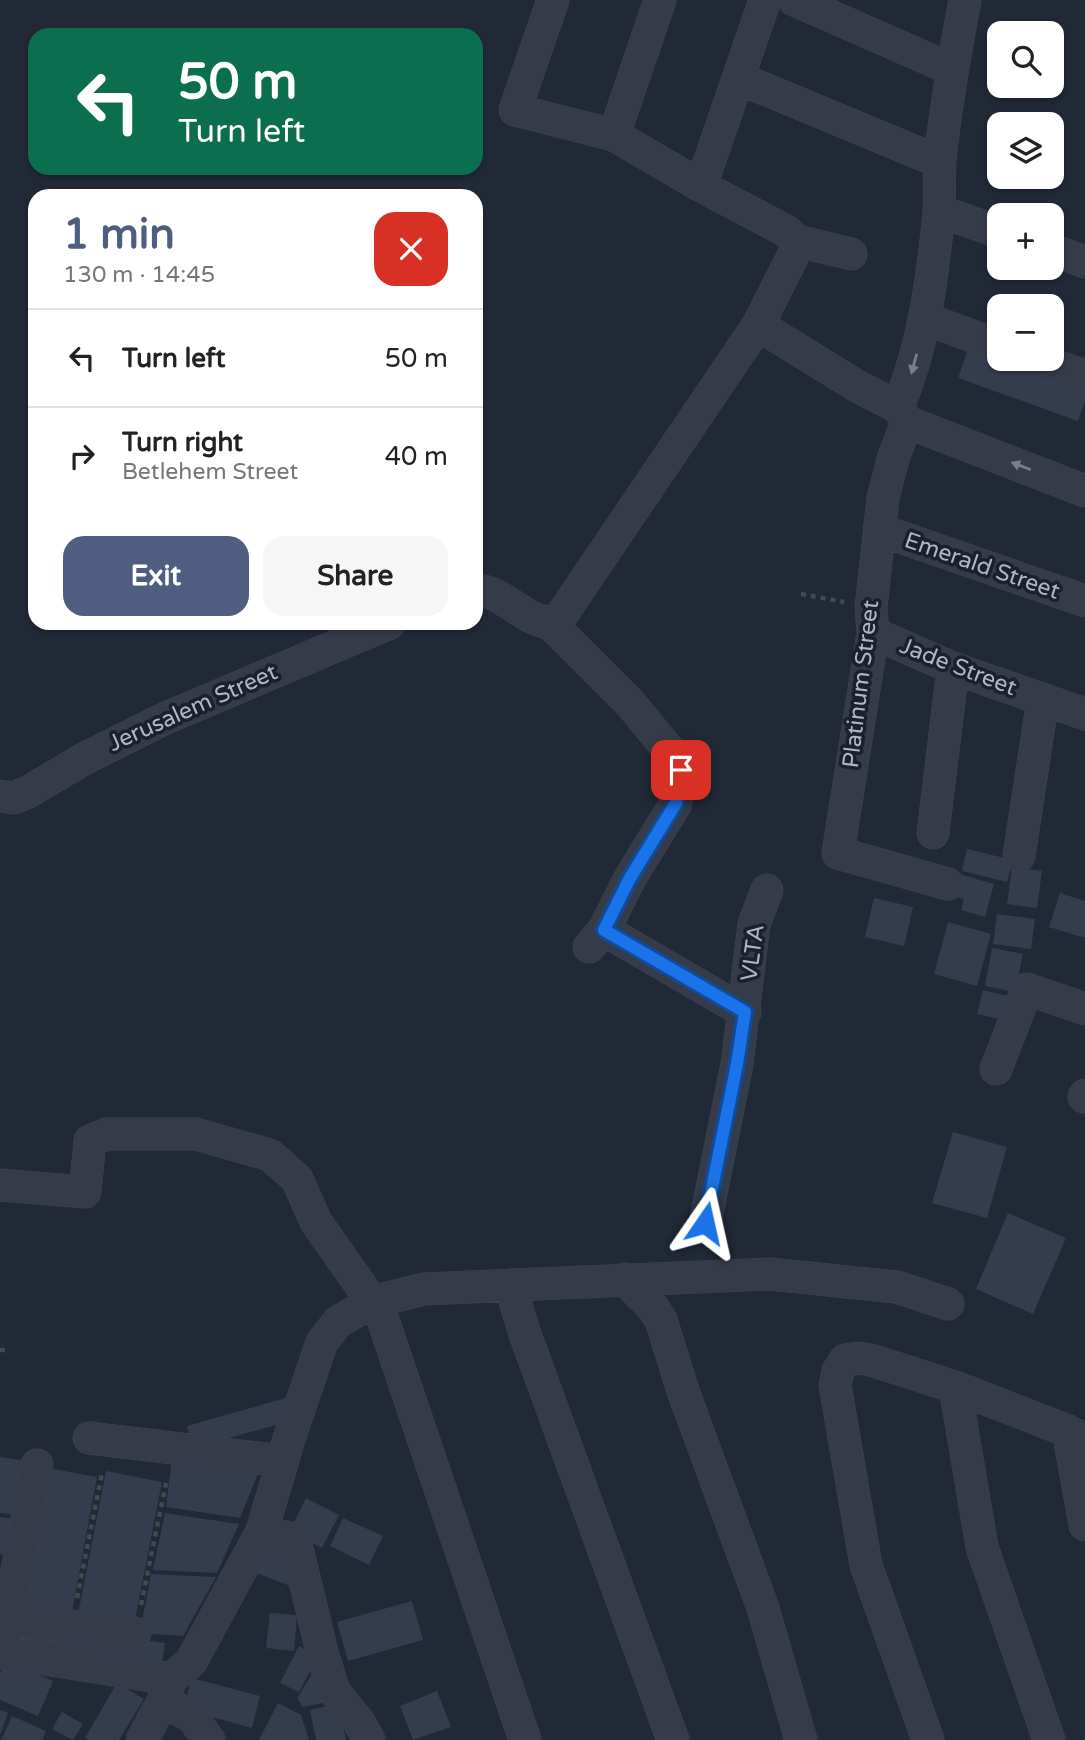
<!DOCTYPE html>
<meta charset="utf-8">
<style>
:root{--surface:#fff;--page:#f6f6f6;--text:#222;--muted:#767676;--line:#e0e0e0;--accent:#4f5d80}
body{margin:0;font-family:"Varela Round",sans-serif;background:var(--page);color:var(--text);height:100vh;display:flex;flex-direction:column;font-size:26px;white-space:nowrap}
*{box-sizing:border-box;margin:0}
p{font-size:23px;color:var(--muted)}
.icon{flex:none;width:38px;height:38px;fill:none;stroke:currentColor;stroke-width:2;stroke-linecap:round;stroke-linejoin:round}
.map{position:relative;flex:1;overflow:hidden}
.side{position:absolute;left:28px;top:189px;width:455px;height:441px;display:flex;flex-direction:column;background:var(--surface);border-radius:21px;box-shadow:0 2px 5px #0004}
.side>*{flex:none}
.top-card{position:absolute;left:28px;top:28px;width:455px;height:147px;border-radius:21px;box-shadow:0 2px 5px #0004;background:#0b6e4f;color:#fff;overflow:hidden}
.controls{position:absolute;left:987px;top:21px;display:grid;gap:14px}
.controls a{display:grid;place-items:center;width:77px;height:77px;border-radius:14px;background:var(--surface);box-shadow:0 2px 5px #0004;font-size:35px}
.pin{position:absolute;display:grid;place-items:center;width:60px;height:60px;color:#fff;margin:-30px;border-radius:14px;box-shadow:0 4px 10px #0006}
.me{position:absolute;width:77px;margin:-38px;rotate:11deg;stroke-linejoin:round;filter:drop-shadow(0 0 5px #0008)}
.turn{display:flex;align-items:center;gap:24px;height:147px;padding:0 35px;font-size:32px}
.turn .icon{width:91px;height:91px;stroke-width:2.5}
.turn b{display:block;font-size:49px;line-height:60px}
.round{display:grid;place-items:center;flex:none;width:74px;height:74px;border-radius:21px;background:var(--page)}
.overview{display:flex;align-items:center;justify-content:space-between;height:119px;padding:0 35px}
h1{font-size:42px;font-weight:700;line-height:52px;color:var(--accent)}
.primary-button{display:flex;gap:14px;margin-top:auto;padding:14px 35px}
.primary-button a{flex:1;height:80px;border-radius:21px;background:var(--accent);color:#fff;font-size:28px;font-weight:700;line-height:80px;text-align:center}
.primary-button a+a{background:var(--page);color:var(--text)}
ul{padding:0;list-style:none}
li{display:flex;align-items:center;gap:21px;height:98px;padding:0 35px;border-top:2px solid var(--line)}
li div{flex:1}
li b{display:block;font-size:26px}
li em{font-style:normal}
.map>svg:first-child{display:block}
.building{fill:#343c4e}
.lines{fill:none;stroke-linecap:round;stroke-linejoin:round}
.minor-casing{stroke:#3e4451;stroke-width:33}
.path{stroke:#3c4d51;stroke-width:4.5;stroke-dasharray:5 5;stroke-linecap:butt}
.minor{stroke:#353b48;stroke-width:32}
.oneway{fill:#787f8c}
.route-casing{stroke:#114b97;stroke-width:18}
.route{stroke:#1a73e8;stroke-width:12}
.labels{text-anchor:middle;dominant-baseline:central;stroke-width:7;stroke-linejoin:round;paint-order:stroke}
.street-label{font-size:23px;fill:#afb6c4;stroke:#1a202c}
</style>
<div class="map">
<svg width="1085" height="1740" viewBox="0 0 1085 1740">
<rect width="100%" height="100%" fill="#212937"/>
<path class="building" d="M 969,346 L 1085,387 L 1085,401 L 1078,421 L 958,378 Z
M 967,849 L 1013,860 L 1007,882 L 962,871 Z
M 1012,867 L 1042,871 L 1037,908 L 1007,904 Z
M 959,874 L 994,884 L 985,917 L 961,910 L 964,899 L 954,896 Z
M 1060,893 L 1085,901 L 1085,938 L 1049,927 Z
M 874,898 L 913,907 L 904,946 L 865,937 Z
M 997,914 L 1035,919 L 1031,949 L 993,944 Z
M 948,922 L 991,934 L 977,986 L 934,974 Z
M 992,948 L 1023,954 L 1015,992 L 985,986 Z
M 983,990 L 1008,996 L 1003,1020 L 977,1014 Z
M 953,1132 L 1007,1147 L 987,1218 L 932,1203 Z
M 1008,1213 L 1066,1238 L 1033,1314 L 976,1289 Z
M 293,1396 L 280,1424 L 193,1448 L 187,1426 Z
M 0,1457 L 29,1461 L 22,1515 L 0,1513 Z
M 172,1458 L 260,1469 L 240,1518 L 166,1507 Z
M 43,1467 L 97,1477 L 70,1622 L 16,1611 Z
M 106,1471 L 162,1482 L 133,1630 L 77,1619 Z
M 306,1498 L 339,1515 L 322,1548 L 289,1532 Z
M 165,1513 L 239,1524 L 217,1573 L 153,1570 Z
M 0,1517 L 20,1519 L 15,1556 L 0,1554 Z
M 343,1518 L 383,1536 L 369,1565 L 330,1546 Z
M 267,1541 L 291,1551 L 301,1590 L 248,1570 Z
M 151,1574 L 216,1577 L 183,1636 L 140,1633 Z
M 412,1601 L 423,1640 L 348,1661 L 337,1622 Z
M 270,1613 L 297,1615 L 294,1651 L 266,1648 Z
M 15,1621 L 165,1643 L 162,1665 L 11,1644 Z
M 299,1646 L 318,1656 L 299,1692 L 280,1683 Z
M 6,1660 L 53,1681 L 38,1716 L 0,1700 L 0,1674 Z
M 319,1663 L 328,1702 L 303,1707 L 297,1698 Z
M 192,1678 L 260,1696 L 252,1728 L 183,1709 Z
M 117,1683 L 144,1699 L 119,1740 L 89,1740 L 85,1738 Z
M 437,1691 L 451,1727 L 413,1740 L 400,1706 Z
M 278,1703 L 301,1715 L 309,1740 L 259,1740 Z
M 333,1705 L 341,1716 L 346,1740 L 316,1740 L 310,1710 Z
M 0,1710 L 8,1713 L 0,1735 Z
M 62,1712 L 83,1724 L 73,1740 L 52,1729 Z
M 12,1716 L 46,1731 L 42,1740 L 1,1740 Z"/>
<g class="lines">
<g class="minor-casing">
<path id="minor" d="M 553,0 L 515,110 L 614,135 L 701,186 L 786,231 L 797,241 L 851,254
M 794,0 L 951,69
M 738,78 L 940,162
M 614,135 L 660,0
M 701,186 L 765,0
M 939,211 L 999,232
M 1052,250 L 1085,262
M 926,319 L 999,346
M 758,325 L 857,386 L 898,407 L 907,422
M 1036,359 L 1085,376
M 898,407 C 924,345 932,280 939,213 C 940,195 939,177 940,159 C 946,106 955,53 965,0
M 907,422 L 893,459 L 883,498 L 871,607 L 873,633 L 838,853 L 948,884
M 907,422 L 1085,491
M 880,530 L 1085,601
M 476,590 C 503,591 523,620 550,623
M 550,623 L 561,616 L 758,325 L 794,254 L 797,241
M 550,623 L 630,703 L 677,760 L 681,770 L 680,782 L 676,803 L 630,878 L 604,930 L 589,947
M 873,633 L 953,668 L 1085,714
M 0,796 L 14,798 L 28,792 L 82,760 L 166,718 L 390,623
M 933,833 L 953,668
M 1019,856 L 1043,699
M 604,930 L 745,1012
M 996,1069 L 1027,989 L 1085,1009
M 1084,1097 L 1085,1095
M 0,1185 L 85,1192 L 90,1141 L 107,1134 L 196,1134 L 270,1155 L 297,1179 L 316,1222 L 381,1314 L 525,1740
M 705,1223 L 737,1064 L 754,924 L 767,890
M 624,1279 L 651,1305 L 661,1320 L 683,1391 L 763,1608 L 801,1740
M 510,1285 L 525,1334 L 673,1740
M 955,1387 L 982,1547 L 1049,1740
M 1068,1431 L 1085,1525
M 89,1438 L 283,1461
M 262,1531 L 289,1538 L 298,1552 L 322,1652 L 334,1691 L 359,1722 L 369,1740
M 8,1619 L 135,1633
M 0,1652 L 171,1679
M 1,1653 L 37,1465
M 163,1701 L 192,1717 L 209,1740
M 142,1740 L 163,1701 L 171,1679 L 191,1662 L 262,1531 L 289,1439 L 322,1342 L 338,1322 L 372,1302 L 424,1289 L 769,1274 L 897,1287 L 948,1304
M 928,1740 L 866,1565 L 835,1385 L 838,1371 L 845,1360 L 857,1358 L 871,1360 L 955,1387 L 1068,1431 L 1085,1440"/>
</g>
<path class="path" d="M 801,594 L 844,602
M 0,1350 L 7,1350
M 77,1598 L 102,1473
M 141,1605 L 166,1483"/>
<use href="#minor" class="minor"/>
</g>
<defs><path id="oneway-solid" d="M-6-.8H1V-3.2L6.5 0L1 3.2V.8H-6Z" transform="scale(1.75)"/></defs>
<g class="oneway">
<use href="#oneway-solid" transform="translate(914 364) rotate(105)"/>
<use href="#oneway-solid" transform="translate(1021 466) rotate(-159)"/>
</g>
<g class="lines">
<g class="route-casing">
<path id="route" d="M 681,770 L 676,803 L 630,878 L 604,930 L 745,1012 L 737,1064 L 705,1223"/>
</g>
<use href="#route" class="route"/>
</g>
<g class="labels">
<g class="street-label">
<text transform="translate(982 566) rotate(19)">Emerald Street</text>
<text transform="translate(958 667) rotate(21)">Jade Street</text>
<text transform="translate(861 684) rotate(-83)">Platinum Street</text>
<text transform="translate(193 708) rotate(-24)">Jerusalem Street</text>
<text transform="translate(753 953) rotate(-82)">VLTA</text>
</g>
</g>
</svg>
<div class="controls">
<a><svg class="icon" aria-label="search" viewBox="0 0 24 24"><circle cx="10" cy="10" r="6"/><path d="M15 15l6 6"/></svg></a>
<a><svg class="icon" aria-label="layers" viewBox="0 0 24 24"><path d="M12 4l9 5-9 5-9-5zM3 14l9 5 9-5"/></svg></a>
<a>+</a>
<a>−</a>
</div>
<div class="pin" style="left:681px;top:770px;background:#d93025"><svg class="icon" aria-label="arrive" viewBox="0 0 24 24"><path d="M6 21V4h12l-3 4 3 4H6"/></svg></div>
<svg class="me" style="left:705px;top:1223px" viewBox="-20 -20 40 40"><path d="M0-17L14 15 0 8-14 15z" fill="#1a73e8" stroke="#fff" stroke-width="4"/></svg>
<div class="top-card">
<div class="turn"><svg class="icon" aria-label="left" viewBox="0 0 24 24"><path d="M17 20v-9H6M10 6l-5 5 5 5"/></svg><div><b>50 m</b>Turn left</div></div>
</div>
<section class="side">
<div class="overview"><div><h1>1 min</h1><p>130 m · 14:45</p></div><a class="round" style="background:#d93025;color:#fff"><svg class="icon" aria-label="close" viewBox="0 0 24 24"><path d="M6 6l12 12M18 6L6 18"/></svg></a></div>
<ul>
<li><svg class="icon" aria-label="left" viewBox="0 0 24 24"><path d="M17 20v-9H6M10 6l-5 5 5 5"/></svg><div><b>Turn left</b></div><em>50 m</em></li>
<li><svg class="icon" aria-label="right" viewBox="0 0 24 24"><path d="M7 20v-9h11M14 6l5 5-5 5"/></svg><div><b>Turn right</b><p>Betlehem Street</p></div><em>40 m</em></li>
</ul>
<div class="primary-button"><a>Exit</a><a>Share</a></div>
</section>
</div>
